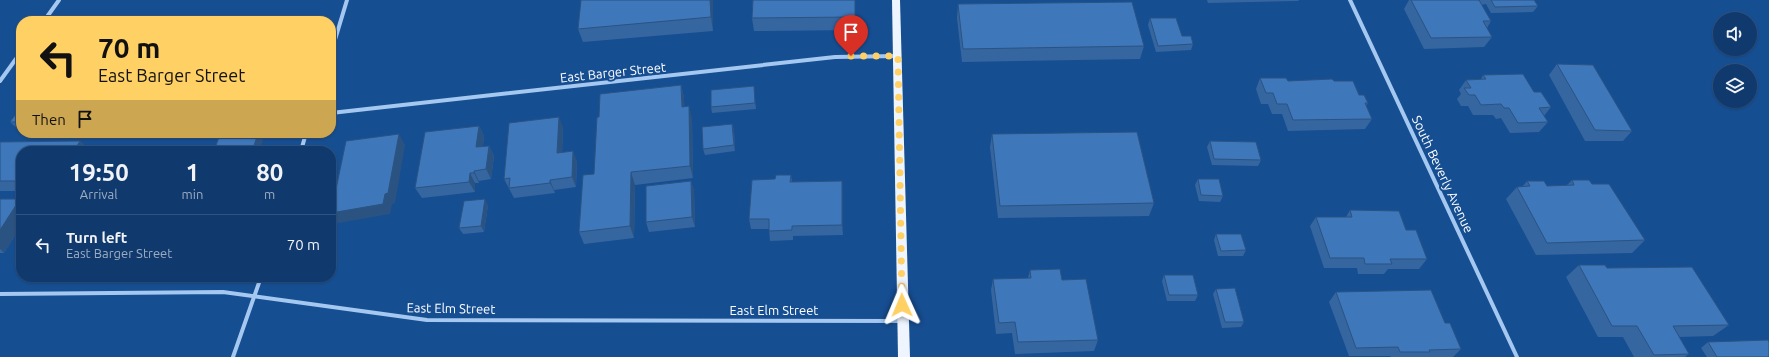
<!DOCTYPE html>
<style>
:root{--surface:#103a6e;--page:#194173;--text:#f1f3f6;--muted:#9cadc2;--line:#305481}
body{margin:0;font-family:Ubuntu,sans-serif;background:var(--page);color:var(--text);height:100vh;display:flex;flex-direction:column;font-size:15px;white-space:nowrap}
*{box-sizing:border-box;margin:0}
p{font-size:13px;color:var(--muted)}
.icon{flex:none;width:22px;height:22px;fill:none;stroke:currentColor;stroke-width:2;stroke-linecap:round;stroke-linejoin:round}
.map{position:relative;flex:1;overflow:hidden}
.details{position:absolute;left:16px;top:146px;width:320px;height:136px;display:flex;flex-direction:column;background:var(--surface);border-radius:16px;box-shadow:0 1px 3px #0004,0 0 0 1px var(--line)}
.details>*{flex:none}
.guide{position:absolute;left:16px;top:16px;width:320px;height:122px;border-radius:16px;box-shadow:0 1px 3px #0004,0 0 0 1px var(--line);background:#ffd064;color:#111;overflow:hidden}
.fabs{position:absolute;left:1713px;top:12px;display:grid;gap:8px}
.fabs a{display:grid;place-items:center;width:44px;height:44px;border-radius:50%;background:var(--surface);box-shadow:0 1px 3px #0004,0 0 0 1px var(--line);font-size:20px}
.pin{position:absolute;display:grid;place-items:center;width:34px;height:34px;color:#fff;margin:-41px -17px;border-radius:50% 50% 50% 0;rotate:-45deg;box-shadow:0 0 4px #0007}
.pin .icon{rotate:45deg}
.me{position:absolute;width:44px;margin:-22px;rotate:359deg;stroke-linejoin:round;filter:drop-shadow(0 0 3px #0008)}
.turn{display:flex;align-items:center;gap:14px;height:84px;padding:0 16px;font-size:18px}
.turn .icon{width:52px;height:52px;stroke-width:2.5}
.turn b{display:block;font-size:28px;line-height:34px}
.then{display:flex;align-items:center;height:38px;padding:0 16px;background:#0003;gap:8px;font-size:15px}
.eta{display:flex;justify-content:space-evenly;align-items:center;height:68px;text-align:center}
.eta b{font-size:24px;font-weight:700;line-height:28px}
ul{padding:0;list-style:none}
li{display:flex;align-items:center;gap:12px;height:60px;padding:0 16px;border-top:1px solid var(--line)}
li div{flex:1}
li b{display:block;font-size:15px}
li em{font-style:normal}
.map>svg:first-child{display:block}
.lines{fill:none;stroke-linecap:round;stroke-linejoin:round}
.minor{stroke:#a5c8f1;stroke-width:4}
.primary{fill:#eef5ff;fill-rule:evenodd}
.wall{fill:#3566a0}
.shaded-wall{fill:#2b5382}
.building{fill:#3e77ba;stroke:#2b5382}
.route{stroke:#ffd064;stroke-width:7;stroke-dasharray:0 12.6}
.labels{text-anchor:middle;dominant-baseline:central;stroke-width:4;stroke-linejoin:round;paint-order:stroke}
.street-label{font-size:13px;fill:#fff;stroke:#164e92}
</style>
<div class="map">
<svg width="1769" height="357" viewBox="0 0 1769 357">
<rect width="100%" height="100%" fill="#164e92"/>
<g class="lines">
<path class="minor" d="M 1350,0 L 1517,357
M 44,21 L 59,0
M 331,53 L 347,0
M 0,81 L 21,52
M 331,113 L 835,57 L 897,56
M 301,151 L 306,133
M 0,294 L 223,292 L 427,320 L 902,321
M 233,357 L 261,277"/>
<path class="primary" d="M 892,0 L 900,0 L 910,357 L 898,357 Z"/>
</g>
<path class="wall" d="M 581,0 L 713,0 L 713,31 L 583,42 L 578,29 Z
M 753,0 L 855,0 L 855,30 L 754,31 L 752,18 Z
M 1207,0 L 1299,0 L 1298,1 L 1208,3 Z
M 1409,0 L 1534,0 L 1538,6 L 1533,12 L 1491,13 L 1486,4 L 1481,5 L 1491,21 L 1487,28 L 1492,37 L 1484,47 L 1424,49 L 1404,9 Z
M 958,4 L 1144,46 L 1140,59 L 962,62 L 957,18 Z
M 1150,18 L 1182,36 L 1193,44 L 1191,50 L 1156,52 L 1148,25 Z
M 1557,64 L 1632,131 L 1623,141 L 1585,141 L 1549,75 Z
M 1483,75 L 1534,92 L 1551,107 L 1544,116 L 1548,122 L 1539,132 L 1510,133 L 1501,118 L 1496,119 L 1493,115 L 1473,115 L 1468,106 L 1461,106 L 1457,99 L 1461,94 L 1459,90 L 1466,80 L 1481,79 Z
M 1260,78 L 1288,81 L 1334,81 L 1359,95 L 1368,103 L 1366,106 L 1372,119 L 1365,129 L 1288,131 L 1282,114 L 1272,114 L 1268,104 L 1261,104 L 1256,89 Z
M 681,85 L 684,98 L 684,107 L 692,119 L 693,178 L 635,185 L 634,238 L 584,244 L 579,232 L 594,174 L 599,117 Z
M 754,92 L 756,109 L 712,113 L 711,107 Z
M 21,107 L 21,132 L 10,122 Z
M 732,124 L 734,130 L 735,151 L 705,155 L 703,149 Z
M 479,126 L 484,136 L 483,146 L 489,146 L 494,156 L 491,179 L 479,181 L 479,183 L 475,183 L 475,192 L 422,198 L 415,188 Z
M 563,127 L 562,152 L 577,161 L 576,187 L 554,190 L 555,193 L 514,198 L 504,179 Z
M 992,134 L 1154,203 L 1149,216 L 998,218 L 990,147 Z
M 80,141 L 90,151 L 21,151 L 21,191 L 0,191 L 0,142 Z
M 1210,141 L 1261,160 L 1258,166 L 1212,165 L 1207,147 Z
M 791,175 L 792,182 L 842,181 L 843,235 L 793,236 L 793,240 L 770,241 L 769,229 L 751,229 L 749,219 L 775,179 Z
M 1198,179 L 1223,196 L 1220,202 L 1199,201 L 1195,185 Z
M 1572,180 L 1592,184 L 1645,240 L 1632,253 L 1536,255 L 1506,199 L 1517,187 L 1522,187 L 1527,181 L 1547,186 L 1567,185 Z
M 691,181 L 694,191 L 695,227 L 649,232 L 646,222 Z
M 0,199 L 20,199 L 21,200 L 21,226 L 4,253 L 0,253 Z
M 488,205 L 484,232 L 463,234 L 459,228 Z
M 1350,210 L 1406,230 L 1427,259 L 1419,269 L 1388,269 L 1384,274 L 1358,274 L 1357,268 L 1324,268 L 1310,226 L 1316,217 L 1346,217 Z
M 1216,234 L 1246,250 L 1243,256 L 1218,256 L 1214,240 Z
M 1579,265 L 1607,268 L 1729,325 L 1713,336 L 1679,337 L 1689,354 L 1685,357 L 1634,357 L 1623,337 L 1598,337 L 1566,277 Z
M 1030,270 L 1062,280 L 1098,340 L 1094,351 L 1015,354 L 1012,333 L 996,334 L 991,290 L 993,279 L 1028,278 Z
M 1164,275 L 1198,295 L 1195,301 L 1167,301 L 1162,281 Z
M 1216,289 L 1244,322 L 1241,327 L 1222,328 L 1213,294 Z
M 1336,292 L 1445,323 L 1461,349 L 1453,357 L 1391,357 L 1390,356 L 1349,356 L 1329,302 Z
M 1708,342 L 1769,357 L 1707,357 L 1701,348 Z"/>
<path class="shaded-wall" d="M 710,0 L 713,0 L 713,31 L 711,17 Z
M 681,85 L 684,98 L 685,120 L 682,107 Z
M 689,106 L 692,119 L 693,178 L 690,166 Z
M 559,117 L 563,127 L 562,163 L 557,153 Z
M 732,124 L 734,130 L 735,151 L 734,145 Z
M 479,126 L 484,136 L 482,157 L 476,147 Z
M 258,134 L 263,140 L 259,151 L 252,151 Z
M 399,134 L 405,145 L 395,203 L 392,204 L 390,214 L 338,223 L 331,213 L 385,194 Z
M 80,141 L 90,151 L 74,151 Z
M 489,146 L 494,156 L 491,179 L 486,169 Z
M 573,151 L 577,161 L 576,187 L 572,177 Z
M 474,171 L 479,181 L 479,183 L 474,173 Z
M 631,172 L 635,185 L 634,238 L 630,226 Z
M 470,173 L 475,183 L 475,192 L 469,182 Z
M 550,180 L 554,190 L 555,193 L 550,183 Z
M 691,181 L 694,191 L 695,227 L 692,217 Z
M 842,181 L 843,191 L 843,235 L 842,225 Z
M 20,199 L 21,200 L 21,226 L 4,253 L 0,249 L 0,230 Z
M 485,199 L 488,205 L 484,232 L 481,226 Z"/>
<path class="building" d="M 581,0 L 710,0 L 711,17 L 578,29 Z
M 753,0 L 855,0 L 855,17 L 752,18 Z
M 1411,0 L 1479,0 L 1491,21 L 1483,21 L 1492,37 L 1431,38 Z
M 1491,0 L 1534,0 L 1538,6 L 1495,7 Z
M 1132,2 L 1144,46 L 963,49 L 958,4 Z
M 1150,18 L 1176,18 L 1182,36 L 1191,36 L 1193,44 L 1158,46 Z
M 1557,64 L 1593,65 L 1632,131 L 1595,130 Z
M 1523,74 L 1534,92 L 1541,92 L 1551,107 L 1539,108 L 1548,122 L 1518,123 L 1509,108 L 1504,108 L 1501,104 L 1481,105 L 1475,95 L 1469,95 L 1464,88 L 1471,88 L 1466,80 L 1486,79 L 1483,75 Z
M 1260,78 L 1286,78 L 1288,81 L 1332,79 L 1334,81 L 1353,81 L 1359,95 L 1364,95 L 1368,103 L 1365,103 L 1372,119 L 1293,120 L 1287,104 L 1277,104 L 1273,93 L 1266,93 Z
M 681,85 L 682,107 L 689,106 L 690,166 L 631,172 L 630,226 L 579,232 L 583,175 L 594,174 L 597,117 L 599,117 L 600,94 Z
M 754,86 L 755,103 L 711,107 L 711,90 Z
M 21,107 L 21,122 L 10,122 Z
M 559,117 L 557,153 L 573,151 L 572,177 L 550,180 L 550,183 L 509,188 L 510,178 L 504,179 L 509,123 Z
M 732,124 L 734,145 L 703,149 L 702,127 Z
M 479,126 L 476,147 L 489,146 L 486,169 L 474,171 L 474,173 L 470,173 L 469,182 L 415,188 L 425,132 Z
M 1137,132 L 1154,203 L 1000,206 L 992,134 Z
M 258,134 L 252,151 L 214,151 L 219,137 Z
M 399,134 L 388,193 L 385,194 L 383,204 L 331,213 L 346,141 Z
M 80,141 L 74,151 L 21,151 L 21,181 L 0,181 L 0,142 Z
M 1210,141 L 1256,142 L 1261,160 L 1214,159 Z
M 776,175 L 791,175 L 790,182 L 842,181 L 842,225 L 792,226 L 792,230 L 769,231 L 769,219 L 749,219 L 752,180 L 775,179 Z
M 1198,179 L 1219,179 L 1223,196 L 1201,195 Z
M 1572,180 L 1589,180 L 1592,184 L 1609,184 L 1645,240 L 1547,243 L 1517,187 L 1530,186 L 1527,181 L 1544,181 L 1547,186 L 1574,185 Z
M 691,181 L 692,217 L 646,222 L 646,186 Z
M 0,199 L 20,199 L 0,230 Z
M 485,199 L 481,226 L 459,228 L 464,201 Z
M 1350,210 L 1399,211 L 1406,230 L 1416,230 L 1427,259 L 1390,259 L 1392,264 L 1365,264 L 1364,258 L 1330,258 L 1316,217 L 1352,217 Z
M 1216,234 L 1241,234 L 1246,250 L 1221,251 Z
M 1579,265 L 1605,265 L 1607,268 L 1692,267 L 1729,325 L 1673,326 L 1689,354 L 1654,355 L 1637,326 L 1612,326 Z
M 1060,269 L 1062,280 L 1086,279 L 1098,340 L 1018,342 L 1015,322 L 999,323 L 993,279 L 1031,278 L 1030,270 Z
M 1164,275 L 1193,275 L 1198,295 L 1169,295 Z
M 1235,288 L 1244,322 L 1225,322 L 1216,289 Z
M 1431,290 L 1445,323 L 1450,323 L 1461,349 L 1429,350 L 1430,352 L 1400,352 L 1398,347 L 1356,348 L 1336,292 Z
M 1768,340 L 1769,342 L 1769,357 L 1717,357 L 1708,342 Z"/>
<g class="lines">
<path class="route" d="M 851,56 L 898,56 L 902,305"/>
</g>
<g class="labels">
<g class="street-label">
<text transform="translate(613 72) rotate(-6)">East Barger Street</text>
<text transform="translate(1443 174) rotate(65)">South Beverly Avenue</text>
<text transform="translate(451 308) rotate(1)">East Elm Street</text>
<text x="774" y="310">East Elm Street</text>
</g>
</g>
</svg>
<div class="fabs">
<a><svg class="icon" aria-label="sound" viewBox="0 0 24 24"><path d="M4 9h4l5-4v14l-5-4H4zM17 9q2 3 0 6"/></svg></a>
<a><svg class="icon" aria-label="layers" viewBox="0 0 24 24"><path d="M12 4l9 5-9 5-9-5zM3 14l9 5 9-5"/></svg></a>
</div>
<div class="pin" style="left:851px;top:56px;background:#d93025"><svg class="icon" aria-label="arrive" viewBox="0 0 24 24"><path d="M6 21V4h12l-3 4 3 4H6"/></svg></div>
<svg class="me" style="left:902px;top:305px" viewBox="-20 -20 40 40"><path d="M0-17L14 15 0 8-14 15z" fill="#ffd064" stroke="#fff" stroke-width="4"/></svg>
<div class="guide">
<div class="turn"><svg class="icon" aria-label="left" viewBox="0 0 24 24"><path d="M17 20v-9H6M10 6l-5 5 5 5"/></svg><div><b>70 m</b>East Barger Street</div></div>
<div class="then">Then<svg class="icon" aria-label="arrive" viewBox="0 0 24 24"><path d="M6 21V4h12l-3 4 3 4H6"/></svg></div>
</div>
<section class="details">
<div class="eta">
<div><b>19:50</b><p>Arrival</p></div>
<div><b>1</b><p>min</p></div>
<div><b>80</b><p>m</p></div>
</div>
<ul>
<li><svg class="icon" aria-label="left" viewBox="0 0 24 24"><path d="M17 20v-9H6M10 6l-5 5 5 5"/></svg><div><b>Turn left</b><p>East Barger Street</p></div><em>70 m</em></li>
</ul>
</section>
</div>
